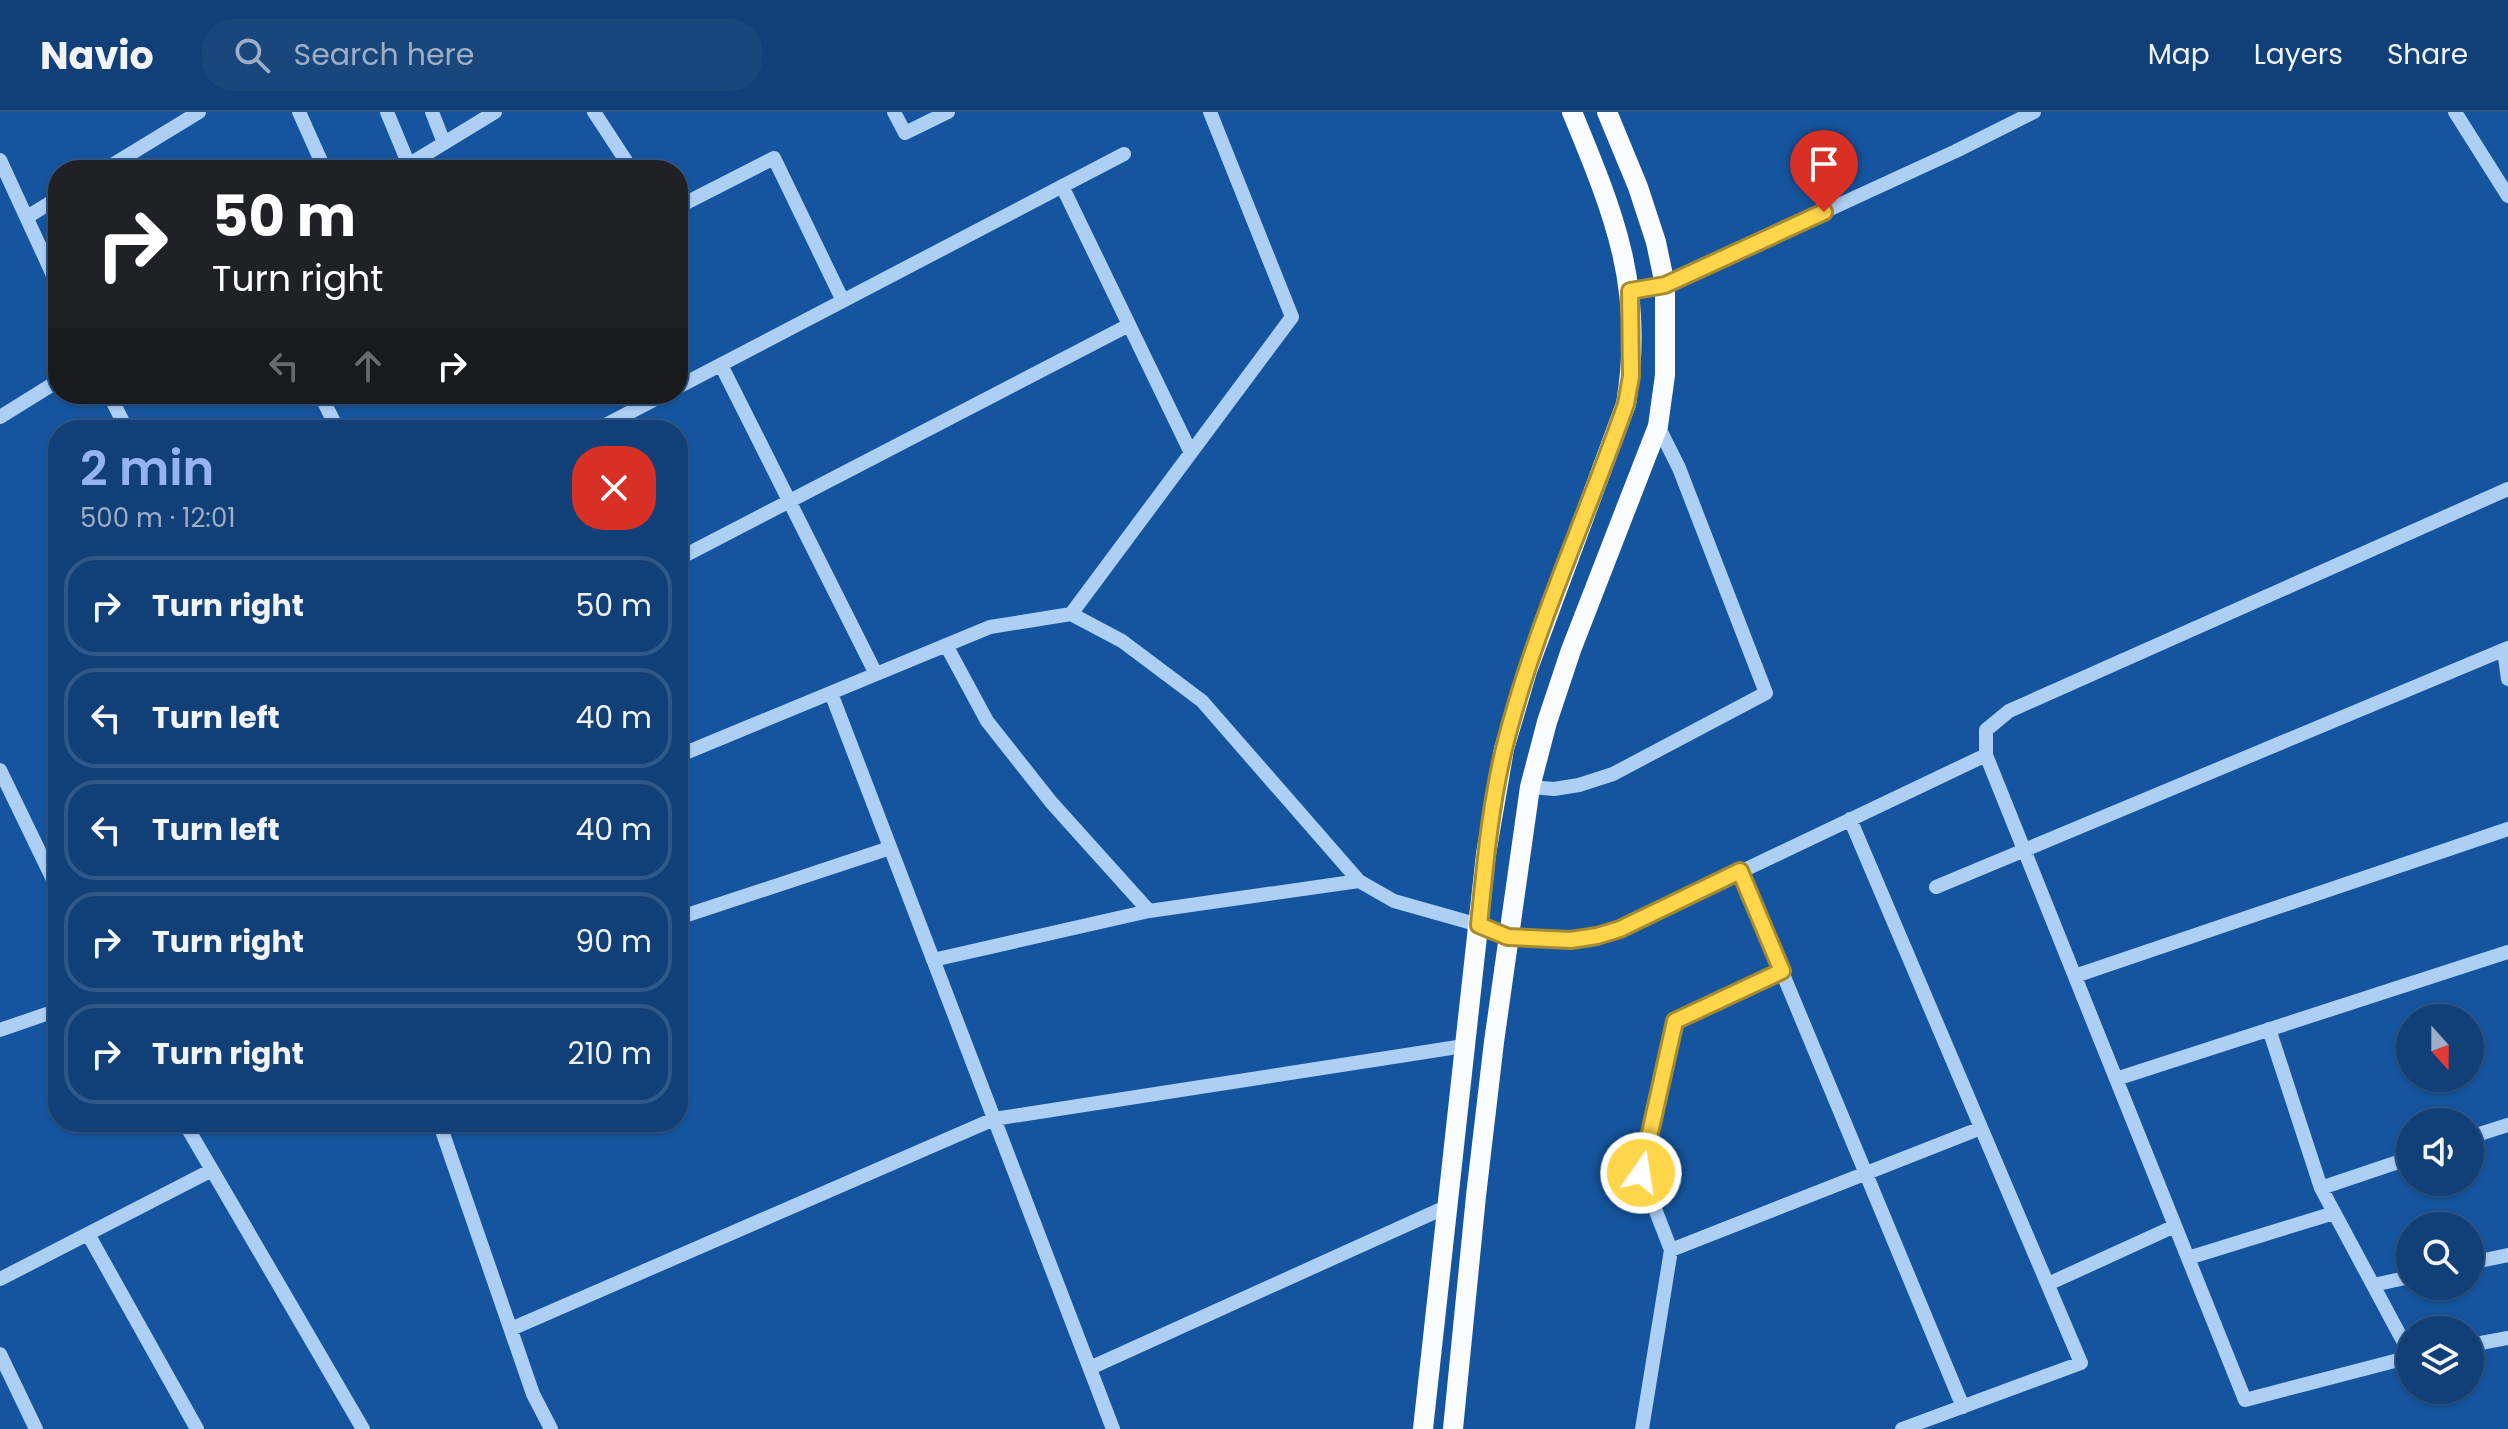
<!DOCTYPE html>
<meta charset="utf-8">
<style>
:root{--surface:#104077;--page:#19477c;--text:#f1f3f6;--muted:#9cafc6;--line:#305989;--accent:#95b2f1}
body{margin:0;font-family:Poppins,sans-serif;background:var(--page);color:var(--text);height:100vh;display:flex;flex-direction:column;font-size:30px;white-space:nowrap}
*{box-sizing:border-box;margin:0}
p{font-size:26px;color:var(--muted)}
.icon{flex:none;width:44px;height:44px;fill:none;stroke:currentColor;stroke-width:2;stroke-linecap:round;stroke-linejoin:round}
.map{position:relative;flex:1;overflow:hidden}
.details{position:absolute;left:48px;top:308px;width:640px;height:712px;display:flex;flex-direction:column;background:var(--surface);border-radius:32px;box-shadow:0 2px 6px #0004,0 0 0 2px var(--line)}
.details>*{flex:none}
.guide{position:absolute;left:48px;top:48px;width:640px;height:244px;border-radius:32px;box-shadow:0 2px 6px #0004,0 0 0 2px var(--line);background:#202124;color:#fff;overflow:hidden}
.needle{width:52px;rotate:159deg}
.controls{position:absolute;left:2396px;top:892px;display:grid;gap:16px}
.controls a{display:grid;place-items:center;width:88px;height:88px;border-radius:50%;background:var(--surface);box-shadow:0 2px 6px #0004,0 0 0 2px var(--line);font-size:40px}
.pin{position:absolute;display:grid;place-items:center;width:68px;height:68px;color:#fff;margin:-82px -34px;border-radius:50% 50% 50% 0;rotate:-45deg;box-shadow:0 0 8px #0007}
.pin .icon{rotate:45deg}
.me{position:absolute;width:88px;margin:-44px;rotate:13deg;stroke-linejoin:round;filter:drop-shadow(0 0 6px #0008)}
.turn{display:flex;align-items:center;gap:28px;height:168px;padding:0 32px;font-size:36px}
.turn .icon{width:104px;height:104px;stroke-width:2.5}
.turn b{display:block;font-size:56px;line-height:68px}
.lanes{display:flex;align-items:center;height:76px;padding:0 32px;background:#0003;justify-content:center;gap:40px;direction:ltr}
.lanes .off{opacity:.35}
.round{display:grid;place-items:center;flex:none;width:84px;height:84px;border-radius:32px;background:var(--page)}
.headline{display:flex;align-items:center;justify-content:space-between;height:136px;padding:0 32px}
h1{font-size:48px;font-weight:600;line-height:60px;color:var(--accent)}
ul{padding:0;list-style:none}
li{display:flex;align-items:center;gap:24px;height:100px;margin:0 16px 12px;padding:0 16px;border:4px solid var(--line);border-radius:32px}
li div{flex:1}
li b{display:block;font-size:30px}
li em{font-style:normal}
header{display:flex;align-items:center;gap:48px;box-sizing:border-box;height:112px;padding:0 40px;background:var(--surface);border-bottom:2px solid var(--line)}
header strong{font-size:38px}
nav{display:flex;gap:44px;margin-inline-start:auto;font-size:28px}
.search{width:560px;height:72px;background:var(--page);display:flex;align-items:center;gap:20px;box-sizing:border-box;padding:0 28px;border-radius:32px;color:var(--muted);font-size:30px}
.map>svg:first-child{display:block}
.lines{fill:none;stroke-linecap:round;stroke-linejoin:round}
.minor{stroke:#adcff4;stroke-width:14}
.major{stroke:#fafcff;stroke-width:20}
.route-casing{stroke:#a68a30;stroke-width:20}
.route{stroke:#ffd54a;stroke-width:14}
</style>
<header>
<strong>Navio</strong>
<div class="search"><svg class="icon" aria-label="search" viewBox="0 0 24 24"><circle cx="10" cy="10" r="6"/><path d="M15 15l6 6"/></svg>Search here</div>
<nav><a>Map</a><a>Layers</a><a>Share</a></nav>
</header>
<div class="map">
<svg width="2508" height="1317" viewBox="0 0 2508 1317">
<rect width="100%" height="100%" fill="#15559f"/>
<g class="lines">
<path class="minor" d="M 299,0 L 325,58
M 387,0 L 409,53
M 432,0 L 444,31
M 594,0 L 632,58
M 894,0 L 905,21 L 948,0
M 2455,0 L 2508,84
M 0,48 L 58,174
M 104,58 L 199,0
M 400,58 L 495,0
M 1062,74 L 1191,341
M 678,95 L 774,46 L 843,189
M 27,105 L 58,86
M 1630,179 L 1665,173 L 1956,39 L 2034,0
M 721,253 L 876,562
M 678,275 L 1124,42
M 109,282 L 127,318
M 320,282 L 338,318
M 0,305 L 58,269
M 596,318 L 665,282
M 678,447 L 1129,213
M 1071,502 L 1292,205 L 1210,0
M 946,533 L 987,609 L 1051,690 L 1149,799
M 2504,538 L 2508,567
M 831,581 L 1113,1317
M 678,644 L 990,515 L 1071,502 L 1122,529 L 1202,589 L 1359,769 L 1394,789 L 1479,813 L 1508,825 L 1571,828 L 1597,824 L 1620,817 L 1986,643
M 0,658 L 58,778
M 1530,675 L 1554,677 L 1579,673 L 1613,662 L 1766,581 L 1679,356 L 1658,314
M 1850,707 L 2081,1251 L 1902,1317
M 1740,759 L 1963,1295
M 1936,775 L 2508,536
M 678,806 L 890,736
M 933,848 L 1149,799 L 1359,769
M 1782,859 L 1675,909 L 1641,1061 L 1671,1138 L 1981,1016
M 2075,864 L 2508,717
M 2269,917 L 2321,1076 L 2410,1242
M 0,918 L 58,898
M 2116,967 L 2508,840
M 184,1010 L 363,1317
M 439,1010 L 533,1282 L 551,1317
M 2470,1025 L 2508,1013
M 2321,1076 L 2410,1046
M 88,1122 L 197,1317
M 2188,1146 L 2334,1101
M 2470,1151 L 2508,1143
M 0,1167 L 212,1058
M 2048,1172 L 2175,1114
M 2373,1173 L 2410,1165
M 511,1217 L 994,1007 L 1464,934
M 2470,1233 L 2508,1226
M 0,1242 L 36,1317
M 2410,1245 L 2245,1288 L 1986,643 L 1986,618 L 2009,599 L 2508,377
M 1090,1256 L 1446,1095
M 1642,1317 L 1671,1138"/>
<path class="major" d="M 1423,1317 L 1486,742 L 1504,637 L 1527,559 L 1626,292 C 1645,177 1615,104 1572,0
M 1453,1317 L 1476,1084 L 1494,930 L 1530,675 L 1547,610 L 1571,538 L 1658,314 L 1665,263 L 1665,173 L 1656,130 L 1638,75 L 1607,0"/>
</g>
<g class="lines">
<g class="route-casing">
<path id="route" d="M 1641,1061 L 1675,909 L 1782,859 L 1740,759 L 1620,817 L 1597,824 L 1571,828 L 1508,825 L 1479,813 C 1485,754 1490,695 1504,637 C 1533,519 1586,407 1626,292 L 1631,264 L 1630,179 L 1665,173 L 1824,100"/>
</g>
<use href="#route" class="route"/>
</g>
</svg>
<div class="controls">
<a><svg class="needle" viewBox="-14 -14 28 28"><path d="M0-13l5 13h-10z" fill="#e53935"/><path d="M0 13l5-13h-10z" fill="#9cafc6"/></svg></a>
<a><svg class="icon" aria-label="sound" viewBox="0 0 24 24"><path d="M4 9h4l5-4v14l-5-4H4zM17 9q2 3 0 6"/></svg></a>
<a><svg class="icon" aria-label="search" viewBox="0 0 24 24"><circle cx="10" cy="10" r="6"/><path d="M15 15l6 6"/></svg></a>
<a><svg class="icon" aria-label="layers" viewBox="0 0 24 24"><path d="M12 4l9 5-9 5-9-5zM3 14l9 5 9-5"/></svg></a>
</div>
<div class="pin" style="left:1824px;top:100px;background:#d93025"><svg class="icon" aria-label="arrive" viewBox="0 0 24 24"><path d="M6 21V4h12l-3 4 3 4H6"/></svg></div>
<svg class="me" style="left:1641px;top:1061px" viewBox="-20 -20 40 40"><circle r="17" fill="#ffd54a" stroke="#fff" stroke-width="3"/><path d="M0-11L8 9 0 5-8 9z" fill="#fff"/></svg>
<div class="guide">
<div class="turn"><svg class="icon" aria-label="right" viewBox="0 0 24 24"><path d="M7 20v-9h11M14 6l5 5-5 5"/></svg><div><b>50 m</b>Turn right</div></div>
<div class="lanes"><svg class="icon off" aria-label="left" viewBox="0 0 24 24"><path d="M17 20v-9H6M10 6l-5 5 5 5"/></svg><svg class="icon off" aria-label="ahead" viewBox="0 0 24 24"><path d="M12 20V5M6 11l6-6 6 6"/></svg><svg class="icon" aria-label="right" viewBox="0 0 24 24"><path d="M7 20v-9h11M14 6l5 5-5 5"/></svg></div>
</div>
<section class="details">
<div class="headline"><div><h1>2 min</h1><p>500 m · 12:01</p></div><a class="round" style="background:#d93025;color:#fff"><svg class="icon" aria-label="close" viewBox="0 0 24 24"><path d="M6 6l12 12M18 6L6 18"/></svg></a></div>
<ul>
<li><svg class="icon" aria-label="right" viewBox="0 0 24 24"><path d="M7 20v-9h11M14 6l5 5-5 5"/></svg><div><b>Turn right</b></div><em>50 m</em></li>
<li><svg class="icon" aria-label="left" viewBox="0 0 24 24"><path d="M17 20v-9H6M10 6l-5 5 5 5"/></svg><div><b>Turn left</b></div><em>40 m</em></li>
<li><svg class="icon" aria-label="left" viewBox="0 0 24 24"><path d="M17 20v-9H6M10 6l-5 5 5 5"/></svg><div><b>Turn left</b></div><em>40 m</em></li>
<li><svg class="icon" aria-label="right" viewBox="0 0 24 24"><path d="M7 20v-9h11M14 6l5 5-5 5"/></svg><div><b>Turn right</b></div><em>90 m</em></li>
<li><svg class="icon" aria-label="right" viewBox="0 0 24 24"><path d="M7 20v-9h11M14 6l5 5-5 5"/></svg><div><b>Turn right</b></div><em>210 m</em></li>
</ul>
</section>
</div>
